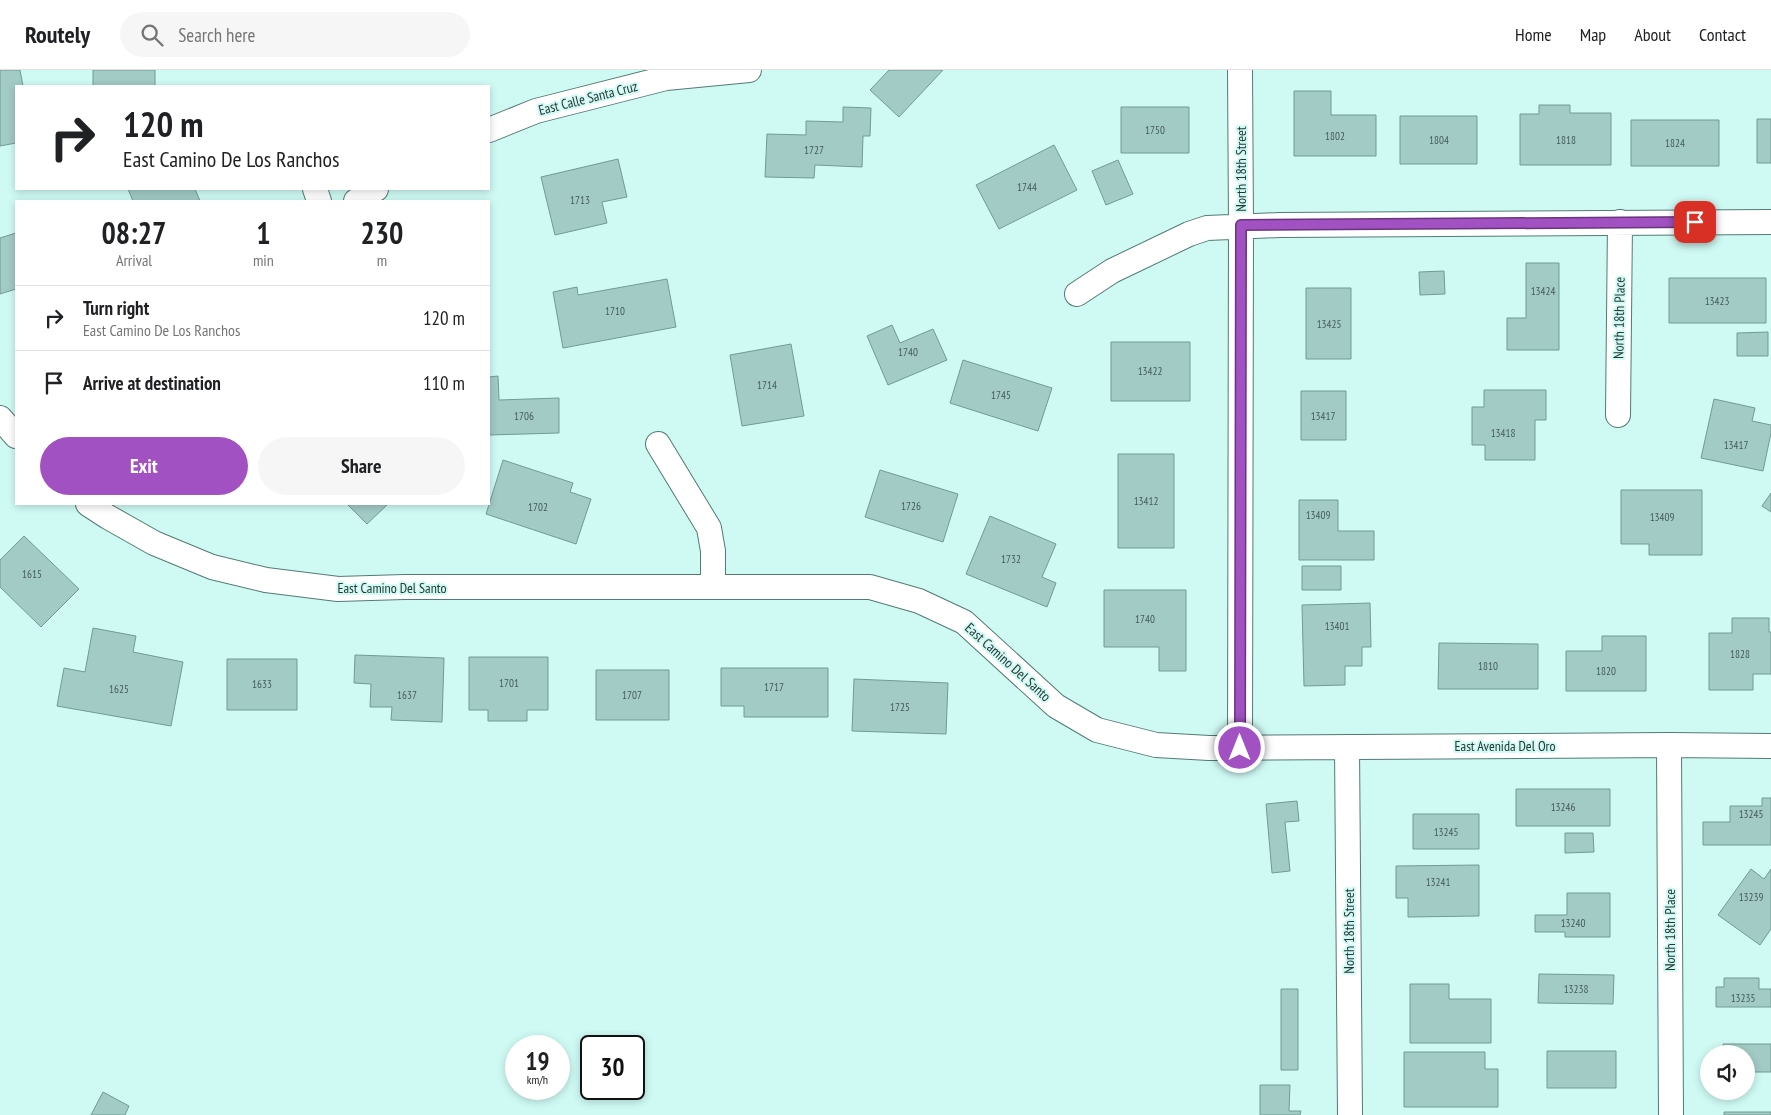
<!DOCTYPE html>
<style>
:root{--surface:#fff;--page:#f6f6f6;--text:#202124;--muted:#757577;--line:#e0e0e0;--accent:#a151c1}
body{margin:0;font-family:"PT Sans Narrow",sans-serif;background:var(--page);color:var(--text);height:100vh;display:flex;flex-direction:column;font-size:19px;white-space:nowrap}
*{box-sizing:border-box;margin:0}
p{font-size:16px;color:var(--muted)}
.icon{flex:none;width:28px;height:28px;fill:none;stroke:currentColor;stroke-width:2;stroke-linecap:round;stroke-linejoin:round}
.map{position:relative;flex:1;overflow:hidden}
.sheet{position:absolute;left:15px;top:130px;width:475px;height:305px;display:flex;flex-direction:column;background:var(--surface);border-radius:0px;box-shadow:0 2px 8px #0003}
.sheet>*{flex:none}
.guide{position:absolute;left:15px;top:15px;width:475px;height:105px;border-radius:0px;box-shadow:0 2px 8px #0003;background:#fff;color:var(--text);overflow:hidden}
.fabs{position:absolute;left:1700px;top:975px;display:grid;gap:10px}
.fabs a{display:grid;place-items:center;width:55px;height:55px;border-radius:50%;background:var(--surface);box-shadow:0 2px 8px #0003;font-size:25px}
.speed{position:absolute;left:505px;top:965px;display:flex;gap:10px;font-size:25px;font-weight:700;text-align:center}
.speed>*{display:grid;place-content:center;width:65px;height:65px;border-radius:50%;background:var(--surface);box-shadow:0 2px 8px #0003;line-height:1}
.speed small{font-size:12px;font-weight:400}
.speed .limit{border:2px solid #111;border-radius:8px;background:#fff;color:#111}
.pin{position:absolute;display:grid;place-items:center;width:42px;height:42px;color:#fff;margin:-21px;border-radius:10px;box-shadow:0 2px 8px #0006}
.me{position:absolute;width:55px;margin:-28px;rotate:0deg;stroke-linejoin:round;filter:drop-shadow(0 0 4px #0008)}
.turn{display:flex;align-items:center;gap:18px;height:105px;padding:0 25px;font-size:22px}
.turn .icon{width:65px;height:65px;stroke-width:2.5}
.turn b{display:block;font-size:35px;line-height:42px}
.eta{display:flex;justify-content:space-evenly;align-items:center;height:85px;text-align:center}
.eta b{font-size:30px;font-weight:700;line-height:35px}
.action{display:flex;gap:10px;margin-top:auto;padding:10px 25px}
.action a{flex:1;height:58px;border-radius:30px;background:var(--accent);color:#fff;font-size:20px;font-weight:700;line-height:58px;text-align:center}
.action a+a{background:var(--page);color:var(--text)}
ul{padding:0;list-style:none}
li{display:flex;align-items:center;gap:15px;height:65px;padding:0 25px;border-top:1px solid var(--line)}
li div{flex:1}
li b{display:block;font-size:19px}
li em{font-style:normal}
header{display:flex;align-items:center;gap:30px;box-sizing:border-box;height:70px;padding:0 25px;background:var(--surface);border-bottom:1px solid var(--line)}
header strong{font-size:24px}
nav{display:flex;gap:28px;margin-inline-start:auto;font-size:18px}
.search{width:350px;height:45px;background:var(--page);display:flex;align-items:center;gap:12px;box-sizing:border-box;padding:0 18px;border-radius:28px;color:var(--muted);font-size:19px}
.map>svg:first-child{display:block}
.building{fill:#a2cbc6;stroke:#719a94}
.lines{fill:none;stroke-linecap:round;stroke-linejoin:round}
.street-casing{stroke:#537a75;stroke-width:26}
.street{stroke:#fff;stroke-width:24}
.route-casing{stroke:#69357d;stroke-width:12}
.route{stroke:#a151c1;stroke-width:9}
.labels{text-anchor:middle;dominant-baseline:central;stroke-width:4;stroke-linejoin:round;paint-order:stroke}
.number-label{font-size:11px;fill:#455c59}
.street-label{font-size:14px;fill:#263735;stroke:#cffaf4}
</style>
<header>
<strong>Routely</strong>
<div class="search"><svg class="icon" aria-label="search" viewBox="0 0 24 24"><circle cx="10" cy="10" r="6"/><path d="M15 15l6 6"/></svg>Search here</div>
<nav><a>Home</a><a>Map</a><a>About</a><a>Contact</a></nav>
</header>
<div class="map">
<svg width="1771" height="1045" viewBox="0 0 1771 1045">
<rect width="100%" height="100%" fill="#cffaf4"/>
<path class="building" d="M 0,0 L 20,0 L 23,16 L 16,16 L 16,73 L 0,76 Z
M 93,0 L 155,0 L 155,16 L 93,16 Z
M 889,0 L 943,0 L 899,47 L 870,20 Z
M 1294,21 L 1331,21 L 1331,45 L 1376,45 L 1376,86 L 1294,86 Z
M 1539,35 L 1570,35 L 1570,43 L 1611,43 L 1611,95 L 1520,95 L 1520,44 L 1539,44 Z
M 843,37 L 871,38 L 870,66 L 863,66 L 862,97 L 815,95 L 814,108 L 765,107 L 767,64 L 806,65 L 806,51 L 843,52 Z
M 1121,37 L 1189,37 L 1189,83 L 1121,83 Z
M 1400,46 L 1477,46 L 1477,94 L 1400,94 Z
M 1757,49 L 1771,49 L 1771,93 L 1757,93 Z
M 1631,50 L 1719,50 L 1719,96 L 1631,96 Z
M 1054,75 L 1077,120 L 999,159 L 976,115 Z
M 618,89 L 627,127 L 602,132 L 607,153 L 555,165 L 541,107 Z
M 1118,90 L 1133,124 L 1106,135 L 1092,101 Z
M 128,119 L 195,119 L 200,131 L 133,131 Z
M 16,163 L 16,219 L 0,224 L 0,168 Z
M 1526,193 L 1559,193 L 1559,280 L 1507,280 L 1507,248 L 1526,248 Z
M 1444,201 L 1445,224 L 1420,225 L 1419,202 Z
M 1669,208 L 1766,208 L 1766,253 L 1669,253 Z
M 667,209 L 676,257 L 563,278 L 553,222 L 577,217 L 578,225 Z
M 1306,218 L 1351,218 L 1351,289 L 1306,289 Z
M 892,255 L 900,273 L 933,259 L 947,290 L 888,315 L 867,266 Z
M 1768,262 L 1768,286 L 1737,286 L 1737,263 Z
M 1111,272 L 1190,272 L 1190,331 L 1111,331 Z
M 791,274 L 804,346 L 742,356 L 730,285 Z
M 963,290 L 1052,318 L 1038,361 L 950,333 Z
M 498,306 L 499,330 L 559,328 L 559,363 L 489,365 L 489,307 Z
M 1484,320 L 1546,320 L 1546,350 L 1535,350 L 1535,390 L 1485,390 L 1485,375 L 1472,375 L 1472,337 L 1484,337 Z
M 1301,321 L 1346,321 L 1346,370 L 1301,370 Z
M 1714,329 L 1755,338 L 1752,351 L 1771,355 L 1771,363 L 1763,401 L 1701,388 Z
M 1118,384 L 1174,384 L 1174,478 L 1118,478 Z
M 503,390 L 573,413 L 570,422 L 591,429 L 576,474 L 486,444 Z
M 880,400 L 958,424 L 943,472 L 865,447 Z
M 1621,420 L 1702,420 L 1702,485 L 1649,485 L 1649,474 L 1621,474 Z
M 1771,423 L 1771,442 L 1762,436 Z
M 1299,430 L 1338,430 L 1338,461 L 1374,461 L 1374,490 L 1299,490 Z
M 347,434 L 388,434 L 367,454 Z
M 990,446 L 1056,474 L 1042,507 L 1056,513 L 1047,537 L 966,504 Z
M 24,466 L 79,519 L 41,557 L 0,517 L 0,490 Z
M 1302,496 L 1341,496 L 1341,520 L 1302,520 Z
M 1104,520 L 1186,520 L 1186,601 L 1159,601 L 1159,577 L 1104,577 Z
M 1370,533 L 1371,577 L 1362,577 L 1362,596 L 1345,596 L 1345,615 L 1304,616 L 1302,535 Z
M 1732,548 L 1769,548 L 1769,562 L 1771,562 L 1771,604 L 1753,604 L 1753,620 L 1709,620 L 1709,563 L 1732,563 Z
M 93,558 L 136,566 L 133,582 L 183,592 L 171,656 L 57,636 L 64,598 L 85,602 Z
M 1602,566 L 1646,566 L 1646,621 L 1566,621 L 1566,581 L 1602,581 Z
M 1439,573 L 1538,574 L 1538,619 L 1438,619 Z
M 355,585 L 444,588 L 442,652 L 391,650 L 392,637 L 370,637 L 371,614 L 354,613 Z
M 469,587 L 548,587 L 548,640 L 527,640 L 527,651 L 488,651 L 488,640 L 469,640 Z
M 227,589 L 297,589 L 297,640 L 227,640 Z
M 721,598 L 828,598 L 828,647 L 744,647 L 744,636 L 721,636 Z
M 596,600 L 669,600 L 669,650 L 596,650 Z
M 854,609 L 948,613 L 946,664 L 852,661 Z
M 1516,719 L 1610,719 L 1610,756 L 1516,756 Z
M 1762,728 L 1771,728 L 1771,775 L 1703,775 L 1703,752 L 1730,752 L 1730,736 L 1762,736 Z
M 1297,731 L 1299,751 L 1285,752 L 1290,801 L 1272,803 L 1266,734 Z
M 1413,744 L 1479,744 L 1479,779 L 1413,779 Z
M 1565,763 L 1593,763 L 1594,782 L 1565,783 Z
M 1479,795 L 1479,846 L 1408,847 L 1408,828 L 1396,828 L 1396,796 Z
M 1751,799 L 1764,809 L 1771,799 L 1771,859 L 1760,875 L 1718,845 Z
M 1567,823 L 1610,823 L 1610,867 L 1565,867 L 1565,862 L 1535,862 L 1535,845 L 1567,845 Z
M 1539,904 L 1614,905 L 1613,934 L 1538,933 Z
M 1724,908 L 1759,908 L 1759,919 L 1771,919 L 1771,937 L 1716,937 L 1716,917 L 1724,917 Z
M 1410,914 L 1449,914 L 1449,929 L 1491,929 L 1491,973 L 1410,973 Z
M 1281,919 L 1298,919 L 1298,1000 L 1281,1000 Z
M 1723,974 L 1771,974 L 1771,1002 L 1746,1002 L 1746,984 L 1723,984 Z
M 1547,981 L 1616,981 L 1616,1018 L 1547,1018 Z
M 1404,982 L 1485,982 L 1485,999 L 1498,999 L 1498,1037 L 1404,1037 Z
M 1260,1015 L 1290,1015 L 1289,1041 L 1301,1041 L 1300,1045 L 1260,1045 Z
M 103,1022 L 129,1036 L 125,1045 L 91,1045 Z
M 1724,1042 L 1771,1042 L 1771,1045 L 1724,1045 Z"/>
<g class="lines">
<g class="street-casing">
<path id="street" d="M 489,60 L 536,41 L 666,8 L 749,0
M 315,119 L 319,131
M 356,131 L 376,119
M 1077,224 L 1112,201 L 1189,164 L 1207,158 L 1280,155 L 1771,152
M 1618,345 L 1620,152
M 0,348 L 16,366
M 658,374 L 709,458 L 713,481 L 713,517
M 88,434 L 108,447 L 154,473 L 212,497 L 266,510 L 338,519 L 404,517 L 870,517 L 919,531 L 964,552 L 1056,636 L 1097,660 L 1156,675 L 1209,678 L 1669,675 L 1771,676
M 1669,675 L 1671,1045
M 1347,677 L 1350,1045
M 1240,678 L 1241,155 L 1240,0"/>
</g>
<use href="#street" class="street"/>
</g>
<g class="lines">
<g class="route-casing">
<path id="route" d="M 1240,678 L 1241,155 L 1695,152"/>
</g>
<use href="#route" class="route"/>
</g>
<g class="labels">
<g class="number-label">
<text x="1155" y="60">1750</text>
<text x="1335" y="66">1802</text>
<text x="1439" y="70">1804</text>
<text x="1566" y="70">1818</text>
<text x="1675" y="73">1824</text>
<text x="814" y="80">1727</text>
<text x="1027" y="117">1744</text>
<text x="580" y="130">1713</text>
<text x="1543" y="221">13424</text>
<text x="1717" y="231">13423</text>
<text x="615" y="241">1710</text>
<text x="1329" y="254">13425</text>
<text x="908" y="282">1740</text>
<text x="1150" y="301">13422</text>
<text x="767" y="315">1714</text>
<text x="1001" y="325">1745</text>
<text x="524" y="346">1706</text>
<text x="1323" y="346">13417</text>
<text x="1503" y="363">13418</text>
<text x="1736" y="375">13417</text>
<text x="1146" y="431">13412</text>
<text x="911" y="436">1726</text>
<text x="538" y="437">1702</text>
<text x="1318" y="445">13409</text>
<text x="1662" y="447">13409</text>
<text x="1011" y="489">1732</text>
<text x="32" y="504">1615</text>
<text x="1145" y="549">1740</text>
<text x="1337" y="556">13401</text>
<text x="1740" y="584">1828</text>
<text x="1488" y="596">1810</text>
<text x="1606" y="601">1820</text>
<text x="509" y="613">1701</text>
<text x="262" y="614">1633</text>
<text x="774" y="617">1717</text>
<text x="119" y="619">1625</text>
<text x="407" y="625">1637</text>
<text x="632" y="625">1707</text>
<text x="900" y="637">1725</text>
<text x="1563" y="737">13246</text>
<text x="1751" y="744">13245</text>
<text x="1446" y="762">13245</text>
<text x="1438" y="812">13241</text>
<text x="1751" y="827">13239</text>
<text x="1573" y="853">13240</text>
<text x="1576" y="919">13238</text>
<text x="1743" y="928">13235</text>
</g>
<g class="street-label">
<text transform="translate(588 28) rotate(-14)">East Calle Santa Cruz</text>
<text transform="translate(1241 99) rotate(-90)">North 18th Street</text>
<text transform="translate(1619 248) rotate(-89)">North 18th Place</text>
<text x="392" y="518">East Camino Del Santo</text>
<text transform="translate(1008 592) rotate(42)">East Camino Del Santo</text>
<text x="1505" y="676">East Avenida Del Oro</text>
<text transform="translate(1670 860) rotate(-90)">North 18th Place</text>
<text transform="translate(1349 861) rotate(-90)">North 18th Street</text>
</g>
</g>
</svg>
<div class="fabs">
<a><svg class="icon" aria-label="sound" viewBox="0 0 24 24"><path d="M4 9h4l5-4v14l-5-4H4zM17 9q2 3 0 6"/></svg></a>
</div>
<div class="speed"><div>19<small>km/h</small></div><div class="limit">30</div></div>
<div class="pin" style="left:1695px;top:152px;background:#d93025"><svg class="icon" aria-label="arrive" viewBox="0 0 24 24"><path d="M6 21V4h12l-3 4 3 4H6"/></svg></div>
<svg class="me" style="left:1240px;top:678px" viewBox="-20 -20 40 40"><circle r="17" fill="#a151c1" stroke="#fff" stroke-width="3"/><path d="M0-11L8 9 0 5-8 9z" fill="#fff"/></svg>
<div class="guide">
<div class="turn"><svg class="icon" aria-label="right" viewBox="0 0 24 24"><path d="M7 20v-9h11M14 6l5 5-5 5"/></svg><div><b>120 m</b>East Camino De Los Ranchos</div></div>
</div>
<section class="sheet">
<div class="eta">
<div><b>08:27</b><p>Arrival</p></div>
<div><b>1</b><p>min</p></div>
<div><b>230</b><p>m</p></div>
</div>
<ul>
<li><svg class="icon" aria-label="right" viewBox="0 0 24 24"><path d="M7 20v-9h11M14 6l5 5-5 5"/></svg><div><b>Turn right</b><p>East Camino De Los Ranchos</p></div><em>120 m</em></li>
<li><svg class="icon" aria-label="arrive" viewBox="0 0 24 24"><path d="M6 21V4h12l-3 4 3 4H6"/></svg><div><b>Arrive at destination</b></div><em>110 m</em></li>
</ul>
<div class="action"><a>Exit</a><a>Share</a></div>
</section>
</div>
